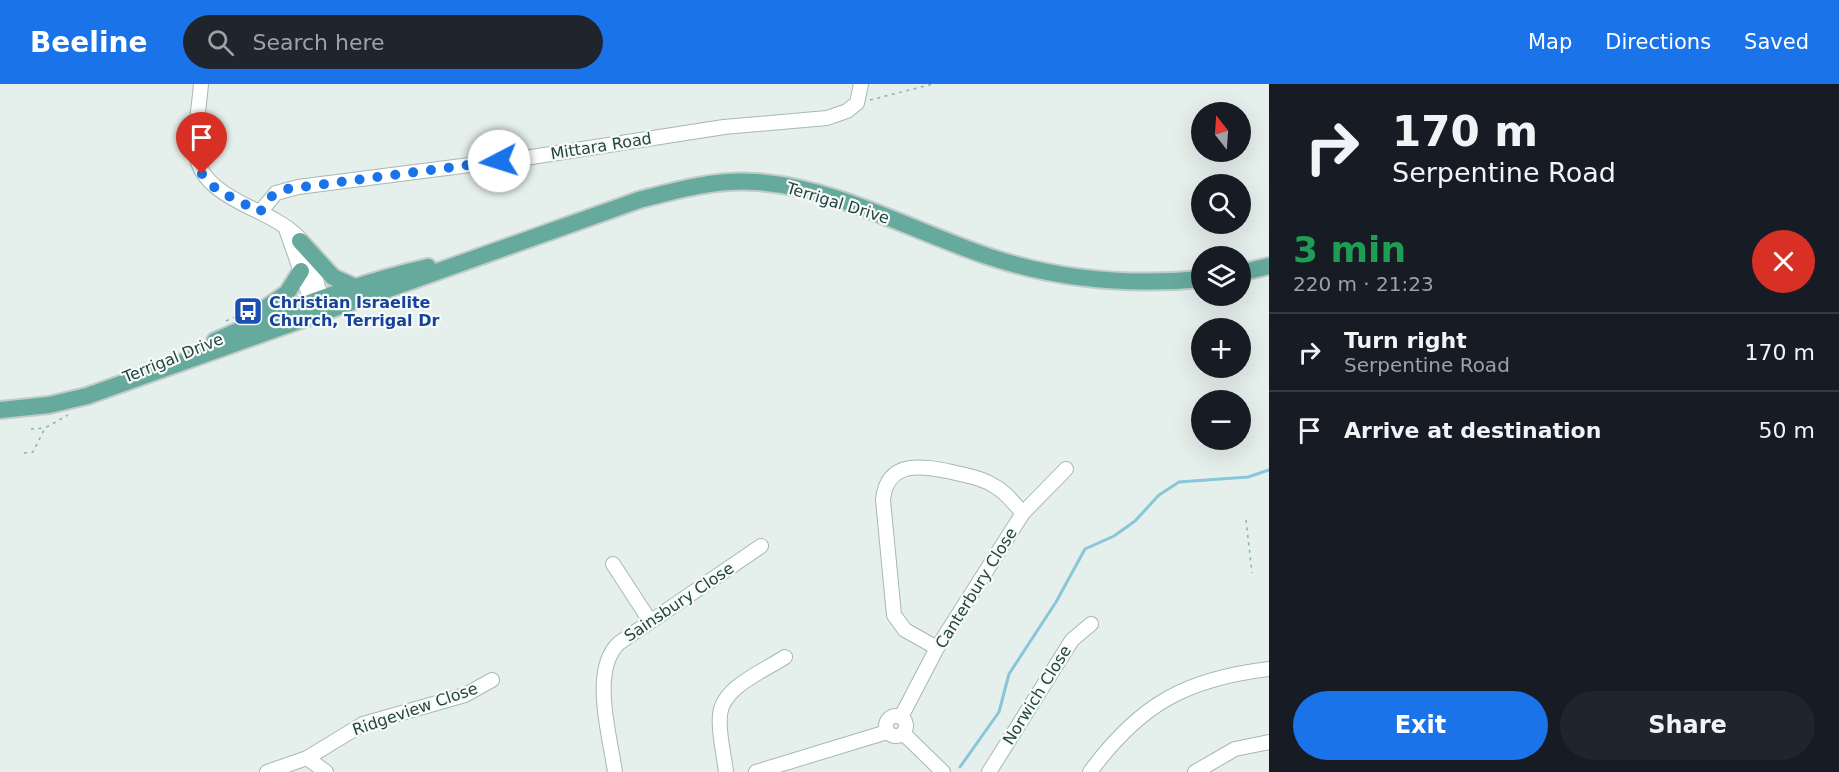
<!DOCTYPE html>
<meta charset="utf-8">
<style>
:root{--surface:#171b24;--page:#20242c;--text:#f1f3f6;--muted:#9ea1a6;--line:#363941;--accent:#1a73e8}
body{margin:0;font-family:"DejaVu Sans",sans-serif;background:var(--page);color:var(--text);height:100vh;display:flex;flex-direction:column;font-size:22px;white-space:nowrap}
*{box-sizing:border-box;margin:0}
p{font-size:20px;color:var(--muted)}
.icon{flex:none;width:33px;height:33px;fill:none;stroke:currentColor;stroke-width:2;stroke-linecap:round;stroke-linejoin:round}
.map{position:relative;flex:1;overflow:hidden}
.sheet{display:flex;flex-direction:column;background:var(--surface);width:570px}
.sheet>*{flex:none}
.guide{background:#171b24;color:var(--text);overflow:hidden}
.needle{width:39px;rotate:343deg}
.tools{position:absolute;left:1191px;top:18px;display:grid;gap:12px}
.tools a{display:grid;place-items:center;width:60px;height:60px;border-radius:50%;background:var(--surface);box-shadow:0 6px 24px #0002;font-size:30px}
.pin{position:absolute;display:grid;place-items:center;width:51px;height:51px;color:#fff;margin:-62px -26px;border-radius:50% 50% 50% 0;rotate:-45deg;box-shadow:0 0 6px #0007}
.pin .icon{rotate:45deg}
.me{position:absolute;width:66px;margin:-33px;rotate:265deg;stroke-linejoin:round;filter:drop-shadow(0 0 4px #0008)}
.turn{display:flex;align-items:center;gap:21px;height:126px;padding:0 24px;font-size:27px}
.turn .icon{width:78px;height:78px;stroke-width:2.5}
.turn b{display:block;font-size:42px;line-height:51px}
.round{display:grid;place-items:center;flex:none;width:63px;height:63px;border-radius:32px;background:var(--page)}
.headline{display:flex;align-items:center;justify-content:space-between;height:102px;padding:0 24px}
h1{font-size:36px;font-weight:800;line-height:45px;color:#1e9e55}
.action{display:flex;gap:12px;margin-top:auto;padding:12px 24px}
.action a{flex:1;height:69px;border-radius:36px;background:var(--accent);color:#fff;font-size:24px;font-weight:800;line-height:69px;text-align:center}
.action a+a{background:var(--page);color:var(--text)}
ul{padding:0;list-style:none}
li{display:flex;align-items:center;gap:18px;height:78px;padding:0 24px;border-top:2px solid var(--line)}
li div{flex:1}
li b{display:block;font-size:22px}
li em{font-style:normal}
header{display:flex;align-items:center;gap:36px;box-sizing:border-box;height:84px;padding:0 30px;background:var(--accent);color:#fff}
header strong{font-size:28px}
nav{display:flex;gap:33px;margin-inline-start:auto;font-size:21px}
.search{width:420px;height:54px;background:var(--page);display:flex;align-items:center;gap:15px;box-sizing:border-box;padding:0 21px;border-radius:33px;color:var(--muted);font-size:22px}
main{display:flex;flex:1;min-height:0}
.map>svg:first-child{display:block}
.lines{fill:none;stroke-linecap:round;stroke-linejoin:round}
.stream{stroke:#89c6d9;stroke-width:3}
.minor-casing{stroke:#a7b8b4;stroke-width:16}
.major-casing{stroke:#c1cbc9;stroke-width:20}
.path{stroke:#83b6aa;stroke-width:1.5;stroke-dasharray:3 4.5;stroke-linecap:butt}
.minor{stroke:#fff;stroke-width:14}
.major{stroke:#66a99d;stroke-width:16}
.route{stroke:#1a73e8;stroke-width:10;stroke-dasharray:0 18}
.labels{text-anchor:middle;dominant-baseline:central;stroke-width:4.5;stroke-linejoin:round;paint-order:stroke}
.street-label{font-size:16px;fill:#22443d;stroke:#f6fbf9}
.transit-label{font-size:16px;font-weight:bold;fill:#164399;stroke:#f6fbf9;text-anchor:start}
</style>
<header>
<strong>Beeline</strong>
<div class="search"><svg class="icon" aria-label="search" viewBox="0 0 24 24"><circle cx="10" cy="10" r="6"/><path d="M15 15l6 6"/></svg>Search here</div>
<nav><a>Map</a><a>Directions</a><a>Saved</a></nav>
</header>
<main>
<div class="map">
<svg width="1269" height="688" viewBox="0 0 1269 688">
<rect width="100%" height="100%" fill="#e5efec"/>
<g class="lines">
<path class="stream" d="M 960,683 L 999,628 L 1009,590 L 1056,518 L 1085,465 L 1114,452 L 1135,437 L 1159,411 L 1179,398 L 1248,393 L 1269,386"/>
<g class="minor-casing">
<path id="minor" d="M 201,0 C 195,68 180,90 251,124 C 266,131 287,141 298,153 C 310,167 315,195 321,213
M 260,128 L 276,109 L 298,103 L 525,74 L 724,43 L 827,34 L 847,27 L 857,19 L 861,0
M 286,145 L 311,216
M 613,480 L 650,537
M 937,564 L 905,546 L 894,531 L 883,416 C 887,375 923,382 952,388 C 968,392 983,394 996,403 C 1007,409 1014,420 1023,429
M886 642a10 10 0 1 1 20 0a10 10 0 1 1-20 0Z
M 901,633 L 937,564 L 1023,429 L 1066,385
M 903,649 L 943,688
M 307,674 L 363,640 L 465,611 L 492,596
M 267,688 L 307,674 L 326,688
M 615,688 C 610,652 590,586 619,559 L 761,462
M 726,688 C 724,670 718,649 720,631 C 722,603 764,587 785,573
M 756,688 L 887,648
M 989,688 L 1072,556 L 1091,540
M 1090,688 C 1140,620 1186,595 1269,585
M 1195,688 L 1235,665 L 1269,658"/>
</g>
<g class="major-casing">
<path id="major" d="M 300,157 L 333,193 L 353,202
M 1240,189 L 1269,182
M 256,231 L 287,209 L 301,187
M 215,257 C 285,226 354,200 428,183
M 0,326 L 49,321 L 87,312 L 639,116 C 677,106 716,95 756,98 C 836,103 914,148 990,173 C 1060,196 1128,202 1202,195"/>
</g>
<path class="path" d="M 870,16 L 933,0
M 226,237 L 244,229
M 31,345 L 44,344
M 24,369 L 33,368 L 45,344 L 68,331
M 1246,436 L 1252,489"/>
<use href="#minor" class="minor"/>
<use href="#major" class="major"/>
</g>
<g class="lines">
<path class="route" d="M 202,90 L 217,106 L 260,128 L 272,112 L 287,105 L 499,77"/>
</g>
<defs>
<g id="bus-square" transform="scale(1.5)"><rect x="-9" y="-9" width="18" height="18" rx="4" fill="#1a4fb4" stroke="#f6fbf9"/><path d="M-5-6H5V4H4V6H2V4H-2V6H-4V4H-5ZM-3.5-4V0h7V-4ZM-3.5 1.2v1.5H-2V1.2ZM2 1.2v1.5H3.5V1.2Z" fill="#fff"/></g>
</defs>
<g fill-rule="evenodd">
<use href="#bus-square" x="248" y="227"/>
</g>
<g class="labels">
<g class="street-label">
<text transform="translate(601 62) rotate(-9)">Mittara Road</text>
<text transform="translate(838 119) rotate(17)">Terrigal Drive</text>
<text transform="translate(173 274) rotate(-22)">Terrigal Drive</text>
<text transform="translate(976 504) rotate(-58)">Canterbury Close</text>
<text transform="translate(679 518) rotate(-34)">Sainsbury Close</text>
<text transform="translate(1037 611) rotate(-58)">Norwich Close</text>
<text transform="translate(415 625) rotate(-19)">Ridgeview Close</text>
</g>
<g class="transit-label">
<text x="269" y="218">Christian Israelite<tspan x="269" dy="18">Church, Terrigal Dr</tspan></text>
</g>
</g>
</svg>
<div class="tools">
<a><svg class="needle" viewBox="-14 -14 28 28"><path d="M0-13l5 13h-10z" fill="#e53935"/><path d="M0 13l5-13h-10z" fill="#9ea1a6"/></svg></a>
<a><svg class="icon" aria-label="search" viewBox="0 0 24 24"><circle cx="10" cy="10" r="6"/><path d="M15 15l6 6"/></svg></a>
<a><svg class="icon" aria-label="layers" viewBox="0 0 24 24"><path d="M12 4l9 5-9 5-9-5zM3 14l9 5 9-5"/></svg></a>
<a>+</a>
<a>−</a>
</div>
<div class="pin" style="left:202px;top:90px;background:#d93025"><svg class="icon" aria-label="arrive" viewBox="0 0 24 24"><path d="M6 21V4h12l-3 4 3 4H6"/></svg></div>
<svg class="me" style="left:499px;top:77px" viewBox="-20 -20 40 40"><circle r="19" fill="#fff"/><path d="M0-13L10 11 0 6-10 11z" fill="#1a73e8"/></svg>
</div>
<section class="sheet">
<div class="guide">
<div class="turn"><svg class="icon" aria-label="right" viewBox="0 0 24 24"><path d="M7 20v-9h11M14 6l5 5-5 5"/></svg><div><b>170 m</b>Serpentine Road</div></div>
</div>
<div class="headline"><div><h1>3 min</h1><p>220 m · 21:23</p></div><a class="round" style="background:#d93025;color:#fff"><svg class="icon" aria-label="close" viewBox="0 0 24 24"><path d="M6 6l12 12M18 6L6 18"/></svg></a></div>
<ul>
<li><svg class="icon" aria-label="right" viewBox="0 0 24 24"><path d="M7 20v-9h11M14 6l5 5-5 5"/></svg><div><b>Turn right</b><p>Serpentine Road</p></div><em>170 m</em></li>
<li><svg class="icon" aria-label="arrive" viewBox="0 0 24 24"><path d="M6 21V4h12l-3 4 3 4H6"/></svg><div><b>Arrive at destination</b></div><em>50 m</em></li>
</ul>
<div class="action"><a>Exit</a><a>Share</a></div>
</section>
</main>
